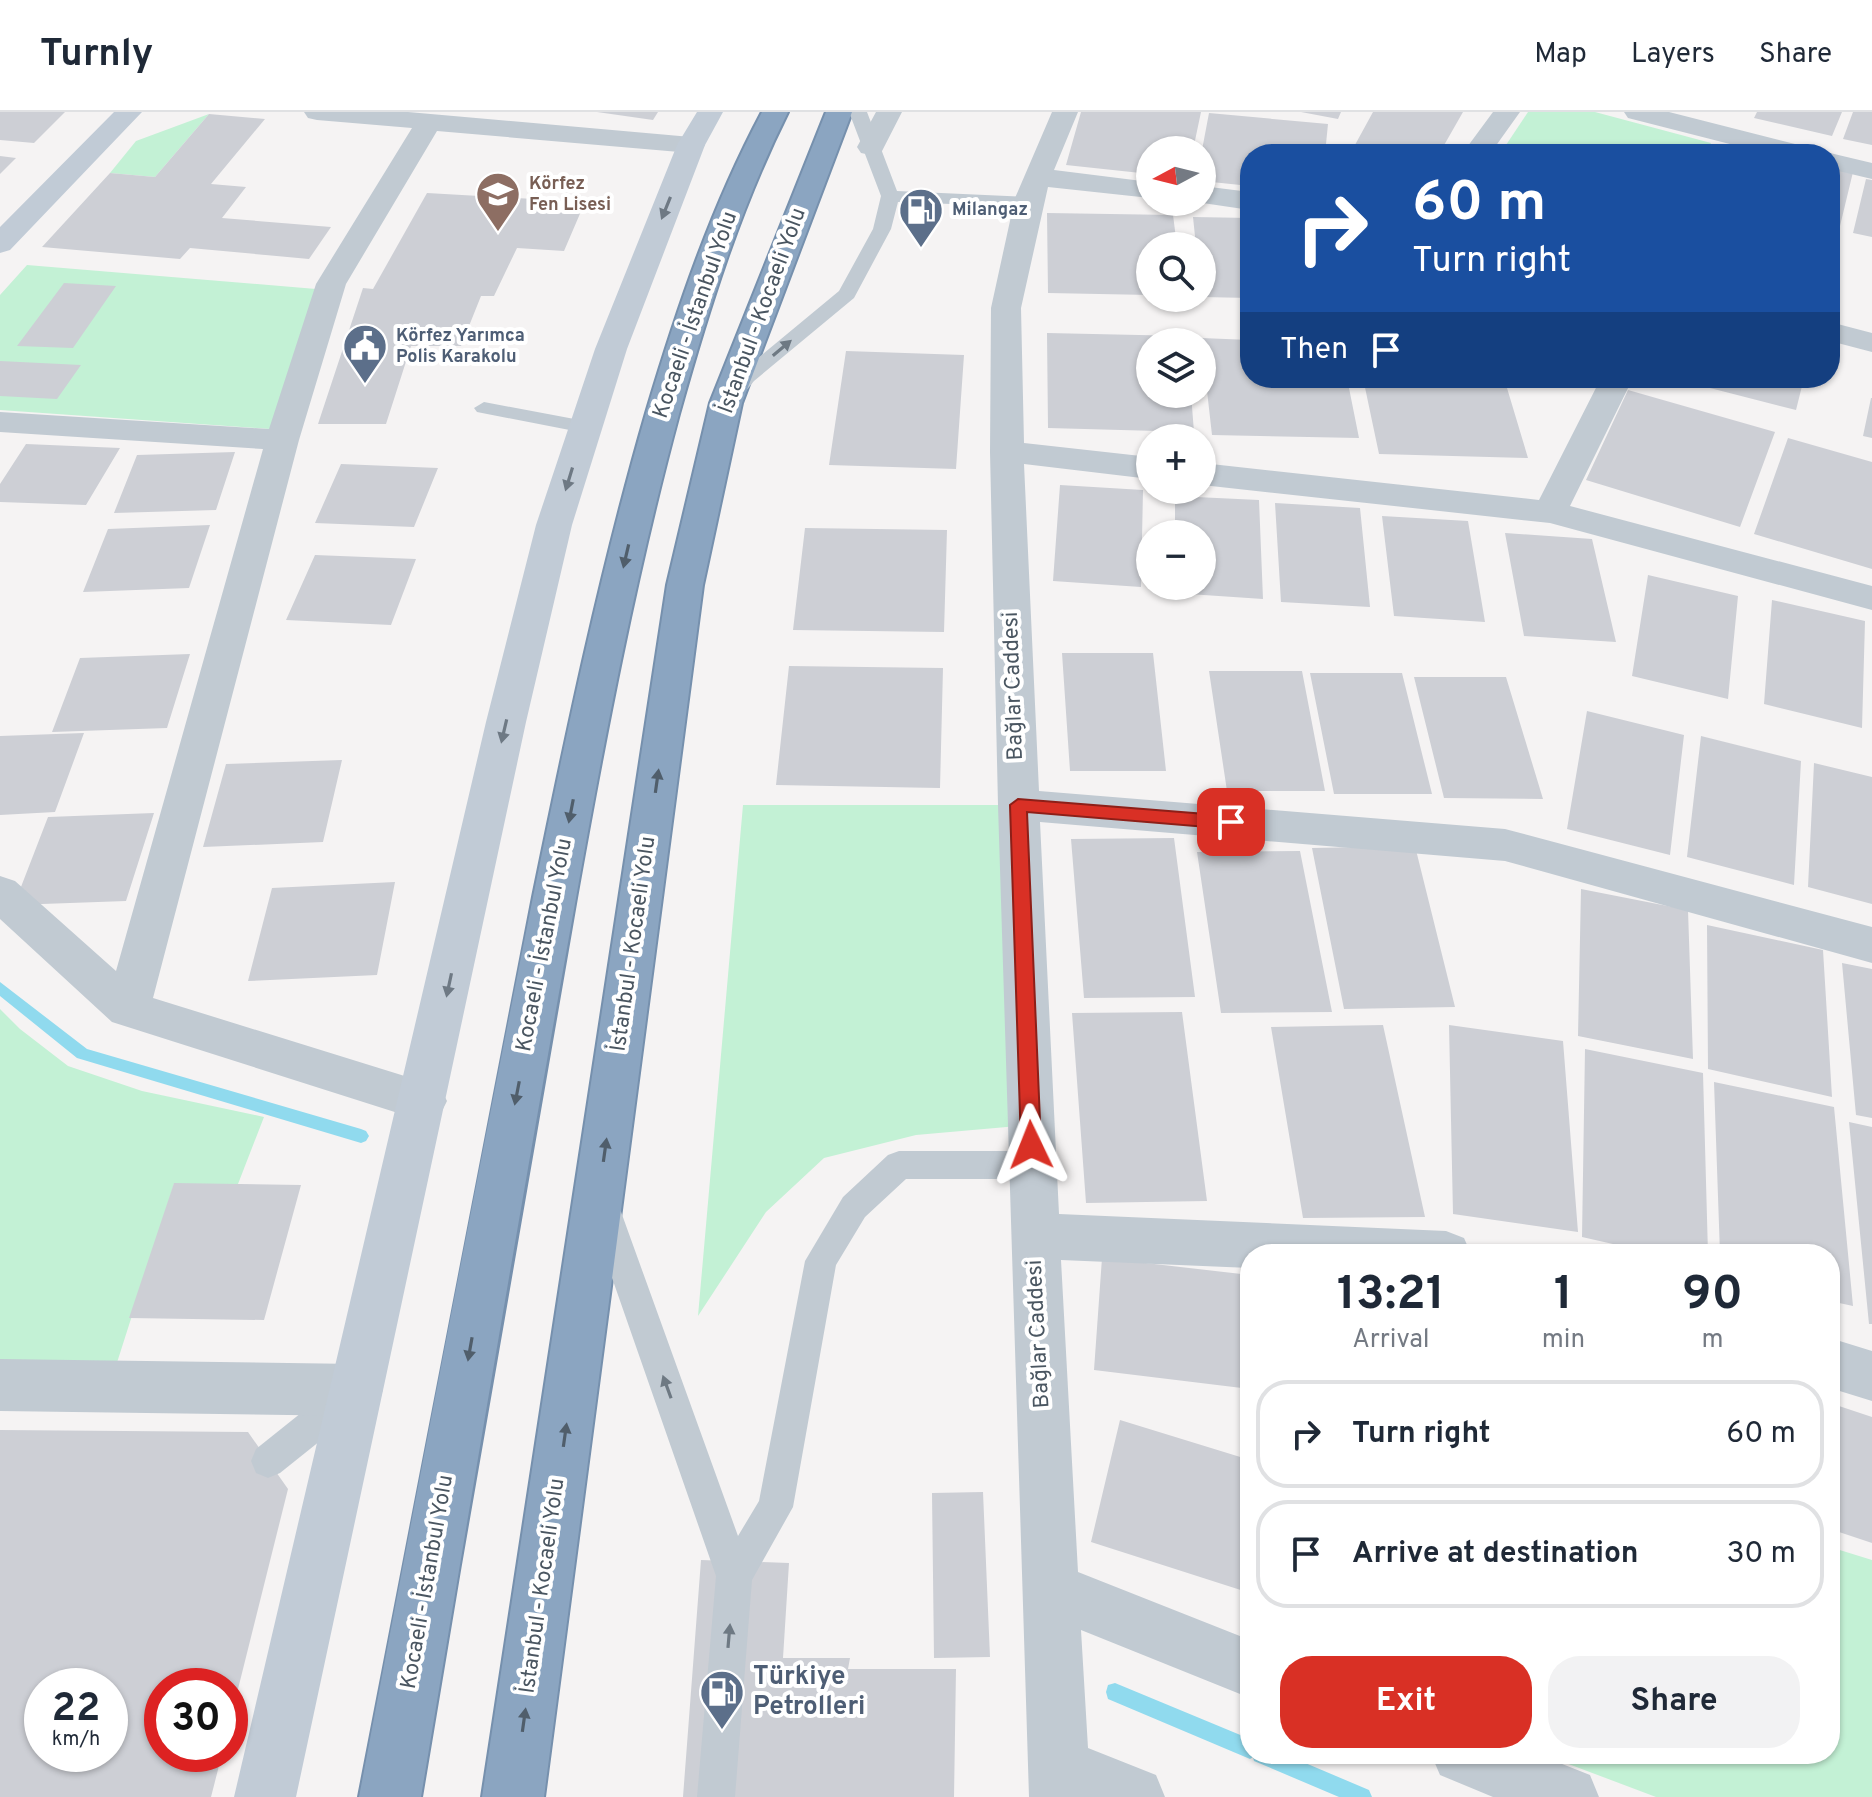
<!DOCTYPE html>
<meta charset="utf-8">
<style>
:root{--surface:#fff;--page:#f2f2f3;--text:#1f2937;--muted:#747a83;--line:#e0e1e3;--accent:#d93025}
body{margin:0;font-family:Overpass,sans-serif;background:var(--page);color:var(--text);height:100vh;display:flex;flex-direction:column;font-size:30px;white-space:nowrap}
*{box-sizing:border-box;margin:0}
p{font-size:26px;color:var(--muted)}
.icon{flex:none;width:44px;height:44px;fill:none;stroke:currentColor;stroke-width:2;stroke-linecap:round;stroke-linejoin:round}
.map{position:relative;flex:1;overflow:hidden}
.side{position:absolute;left:1240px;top:1132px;width:600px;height:520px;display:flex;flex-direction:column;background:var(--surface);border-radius:32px;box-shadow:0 2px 6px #0004}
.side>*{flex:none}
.hud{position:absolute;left:1240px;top:32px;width:600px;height:244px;border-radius:32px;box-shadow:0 2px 6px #0004;background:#1a4fa0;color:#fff;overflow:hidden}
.needle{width:52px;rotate:263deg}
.fabs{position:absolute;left:1136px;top:24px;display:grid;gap:16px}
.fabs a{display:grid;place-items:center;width:80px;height:80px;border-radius:50%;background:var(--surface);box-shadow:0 2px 6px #0004;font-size:40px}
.speed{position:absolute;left:24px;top:1556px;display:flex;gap:16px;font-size:40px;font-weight:700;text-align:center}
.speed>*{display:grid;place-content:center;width:104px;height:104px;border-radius:50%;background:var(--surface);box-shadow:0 2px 6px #0004;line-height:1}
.speed small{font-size:20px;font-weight:400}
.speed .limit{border:12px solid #d22;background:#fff;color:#111}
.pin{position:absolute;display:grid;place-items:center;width:68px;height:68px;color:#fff;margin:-34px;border-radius:16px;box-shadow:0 4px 12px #0006}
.me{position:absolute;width:88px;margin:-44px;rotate:358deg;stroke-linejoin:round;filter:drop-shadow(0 0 6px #0008)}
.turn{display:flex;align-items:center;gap:28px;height:168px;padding:0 40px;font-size:36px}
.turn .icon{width:104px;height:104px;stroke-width:2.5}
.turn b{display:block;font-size:56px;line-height:68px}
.then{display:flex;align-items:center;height:76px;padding:0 40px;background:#0003;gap:16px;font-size:30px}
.eta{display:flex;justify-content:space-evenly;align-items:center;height:136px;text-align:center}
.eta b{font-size:48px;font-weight:700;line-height:56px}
.button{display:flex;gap:16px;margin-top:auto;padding:16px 40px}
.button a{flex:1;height:92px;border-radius:32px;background:var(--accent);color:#fff;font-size:32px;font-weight:700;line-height:92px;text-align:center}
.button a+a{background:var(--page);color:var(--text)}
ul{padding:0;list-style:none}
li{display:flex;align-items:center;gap:24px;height:108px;margin:0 16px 12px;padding:0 24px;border:4px solid var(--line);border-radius:32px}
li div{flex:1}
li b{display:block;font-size:30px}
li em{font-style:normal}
header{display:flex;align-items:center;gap:48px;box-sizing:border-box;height:112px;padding:0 40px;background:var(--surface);border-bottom:2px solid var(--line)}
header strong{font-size:38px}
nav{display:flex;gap:44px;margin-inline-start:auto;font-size:28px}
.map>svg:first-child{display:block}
.green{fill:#c3f1d5}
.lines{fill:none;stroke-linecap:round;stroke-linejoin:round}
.stream{fill:#90daee;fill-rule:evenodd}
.building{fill:#cdcfd5;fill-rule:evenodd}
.highway-casing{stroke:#7690ad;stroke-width:4}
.lane{fill:#c1cad2;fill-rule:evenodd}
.street{fill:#c1cad2;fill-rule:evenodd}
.secondary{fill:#c1cbd6;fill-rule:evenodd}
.highway{fill:#8ba5c1;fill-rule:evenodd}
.oneway{fill:#6e7984}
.oneway2{fill:#6e7983}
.oneway3{fill:#505e6b}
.route{fill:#d93025;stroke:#8d1f18;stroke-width:2}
.labels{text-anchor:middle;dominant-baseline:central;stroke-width:8;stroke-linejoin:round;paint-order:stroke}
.far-education-label{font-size:18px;font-weight:bold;fill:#785e54;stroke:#fff;text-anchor:start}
.far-service-label{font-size:18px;font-weight:bold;fill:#4e5e75;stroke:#fff;text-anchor:start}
.street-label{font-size:22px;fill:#4a5661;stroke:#fff}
.near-service-label{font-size:26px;font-weight:bold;fill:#4e5e75;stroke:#fff;text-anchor:start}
</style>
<header>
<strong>Turnly</strong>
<nav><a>Map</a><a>Layers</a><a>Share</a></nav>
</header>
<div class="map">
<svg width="1872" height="1685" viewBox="0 0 1872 1685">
<rect width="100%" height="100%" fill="#f5f3f3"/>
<path class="green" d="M 1528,0 L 1595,0 L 1711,31 L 1705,42 L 1500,42 Z
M 209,2 L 155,65 L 110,61 L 136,29 Z
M 27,153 L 316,177 L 270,317 L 0,298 L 0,183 Z
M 743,693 L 1018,693 L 1030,1013 L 916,1023 L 824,1046 L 766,1100 L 698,1204 Z
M 0,897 L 20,917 L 68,954 L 142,979 L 264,1005 L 238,1072 L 174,1072 L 114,1260 L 0,1260 Z
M 1830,1435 L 1872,1448 L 1872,1685 L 1656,1685 L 1542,1642 L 1830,1642 Z"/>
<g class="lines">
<path class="stream" d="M 0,870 L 87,937 L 361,1017 L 366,1019 L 369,1024 L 366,1029 L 361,1031 L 77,946 L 0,884 Z
M 1115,1571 L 1250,1627 L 1250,1642 L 1284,1642 L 1369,1678 L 1372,1685 L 1339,1685 L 1254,1649 L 1253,1645 L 1250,1647 L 1108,1587 L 1106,1580 L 1108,1573 Z"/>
</g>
<path class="building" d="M 0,0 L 65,0 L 34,31 L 0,28 Z
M 597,0 L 658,0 L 653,8 Z
M 1081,0 L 1201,0 L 1193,38 L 1150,38 L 1150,62 L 1066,53 Z
M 1301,0 L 1341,0 L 1338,7 Z
M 1373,0 L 1463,0 L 1439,42 L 1350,42 Z
M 1757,0 L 1842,0 L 1832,24 L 1754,6 Z
M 1853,0 L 1872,0 L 1872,33 L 1843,27 Z
M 1209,1 L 1328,12 L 1325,42 L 1250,42 L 1250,74 L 1202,69 L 1202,38 Z
M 209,2 L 265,7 L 211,72 L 246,75 L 222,106 L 331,115 L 309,147 L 190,136 L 180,147 L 42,135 L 110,61 L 155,65 Z
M 0,44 L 16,46 L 0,62 Z
M 1830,55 L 1853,60 L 1840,114 L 1830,112 Z
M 1866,67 L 1872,68 L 1872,125 L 1853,121 Z
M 427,81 L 585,90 L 564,139 L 517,136 L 494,184 L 481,184 L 461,234 L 411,234 L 386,312 L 318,312 L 363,176 L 373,177 Z
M 1047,101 L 1173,103 L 1177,134 L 1150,134 L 1150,183 L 1048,181 Z
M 1193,105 L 1250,106 L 1250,186 L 1202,185 L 1202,134 L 1196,134 Z
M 64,171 L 116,174 L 73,236 L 17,234 Z
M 1047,221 L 1185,224 L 1186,230 L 1150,230 L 1150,282 L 1191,282 L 1194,320 L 1048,316 Z
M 1201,226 L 1250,228 L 1250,266 L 1347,266 L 1359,326 L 1212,323 Z
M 846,239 L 964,243 L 956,357 L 829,353 Z
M 0,249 L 81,253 L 57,287 L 0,284 Z
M 1363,266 L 1504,266 L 1528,346 L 1379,342 Z
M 1671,266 L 1804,266 L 1796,298 Z
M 1628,278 L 1775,320 L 1740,415 L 1586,368 Z
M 1871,286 L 1872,286 L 1872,326 L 1863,324 Z
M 1788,326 L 1872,350 L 1872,457 L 1754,422 Z
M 26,332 L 120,336 L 86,393 L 0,390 L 0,372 Z
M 235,340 L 216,398 L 114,401 L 137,343 Z
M 341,352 L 438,356 L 414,415 L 315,411 Z
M 1060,373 L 1143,378 L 1141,475 L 1053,469 Z
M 1175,384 L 1259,388 L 1263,487 L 1174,481 L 1174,474 L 1202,474 L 1202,422 L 1175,422 Z
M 1275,391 L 1360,396 L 1370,495 L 1281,490 Z
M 1382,404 L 1468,409 L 1485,510 L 1394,504 Z
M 210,413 L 189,476 L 83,480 L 108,417 Z
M 805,416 L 947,418 L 944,520 L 793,518 Z
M 1505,421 L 1592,427 L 1616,530 L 1524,524 Z
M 315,443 L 416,447 L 391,513 L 286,508 Z
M 1648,463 L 1738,484 L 1728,587 L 1632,564 Z
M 1772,488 L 1865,509 L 1862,616 L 1764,592 Z
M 1062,541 L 1153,541 L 1166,659 L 1070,659 Z
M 190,542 L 167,616 L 52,620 L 80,546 Z
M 789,554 L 943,556 L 940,676 L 776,673 Z
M 1209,559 L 1302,559 L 1325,679 L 1227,679 Z
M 1310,561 L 1402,561 L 1432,682 L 1334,682 Z
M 1414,565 L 1506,565 L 1543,687 L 1444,686 Z
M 1587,599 L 1684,623 L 1670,743 L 1567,717 Z
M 84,621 L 55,700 L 0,703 L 0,624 Z
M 1701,624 L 1801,649 L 1794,773 L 1687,745 Z
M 342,648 L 323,730 L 203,735 L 226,652 Z
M 1814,651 L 1872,665 L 1872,792 L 1808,775 Z
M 154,701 L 126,789 L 14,793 L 48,705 Z
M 1174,726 L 1195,885 L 1084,886 L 1071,727 Z
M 1415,734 L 1455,895 L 1344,897 L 1312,736 Z
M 1300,739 L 1332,900 L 1221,901 L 1197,740 Z
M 395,770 L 377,863 L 248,869 L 272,776 Z
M 1581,777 L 1688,798 L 1693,947 L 1578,924 Z
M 1707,813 L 1823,838 L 1832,985 L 1708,957 Z
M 1842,851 L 1872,857 L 1872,1006 L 1856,1003 Z
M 1182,900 L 1207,1089 L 1086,1091 L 1072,901 Z
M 1383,913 L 1425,1105 L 1303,1106 L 1271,915 Z
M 1449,913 L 1563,929 L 1578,1120 L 1453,1102 Z
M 1585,937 L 1703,961 L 1708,1142 L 1657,1142 L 1582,1125 Z
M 1714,970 L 1834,995 L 1853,1194 L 1830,1189 L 1830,1142 L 1720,1142 Z
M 1849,1010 L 1872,1015 L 1872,1212 L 1869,1212 Z
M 174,1071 L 301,1073 L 264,1208 L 129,1206 Z
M 1102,1146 L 1250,1163 L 1250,1277 L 1094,1258 Z
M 1830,1291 L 1872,1305 L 1872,1431 L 1830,1417 Z
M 1120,1308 L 1250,1348 L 1250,1481 L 1091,1430 Z
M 0,1318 L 248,1320 L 288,1377 L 231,1605 L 230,1574 L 162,1574 L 162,1642 L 222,1642 L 211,1685 L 0,1685 ZM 42,1574 L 110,1574 L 110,1642 L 42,1642 Z
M 983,1380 L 990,1545 L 934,1546 L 932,1381 Z
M 701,1448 L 789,1451 L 783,1546 L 850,1546 L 848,1557 L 956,1557 L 954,1685 L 683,1685 Z"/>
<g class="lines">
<g class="highway-casing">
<path id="highway" d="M 762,0 L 788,0 C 740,96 708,198 679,302 C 636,461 605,623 576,786 C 522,1085 471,1385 421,1685 L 359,1685 C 416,1385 473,1085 533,785 C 566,623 600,460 646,301 C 677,197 711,96 762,0 Z
M 826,0 L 852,0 L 742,291 L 703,473 L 544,1685 L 482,1685 L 667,473 L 710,291 Z"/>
</g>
<path class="lane" d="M 849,0 L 867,0 L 897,79 L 1028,85 L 1037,90 L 1028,95 L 898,90 L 891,117 L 854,186 L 754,269 L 736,291 L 722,291 L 719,287 L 740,261 L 839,179 L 873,117 L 881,84 Z
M 484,290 L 585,309 L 596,315 L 585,321 L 477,300 L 474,296 Z
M 899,1039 L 1032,1039 L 1043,1043 L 1047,1053 L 1043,1063 L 1032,1067 L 906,1067 L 865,1105 L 836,1153 L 793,1395 L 752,1468 L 735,1685 L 697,1685 L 716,1464 L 588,1097 L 593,1087 L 604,1083 L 615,1087 L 620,1097 L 738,1424 L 759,1389 L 805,1149 L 843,1085 L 888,1043 Z
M 353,1265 L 365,1269 L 370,1281 L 365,1293 L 280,1361 L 268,1366 L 256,1361 L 251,1349 L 256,1337 L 341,1269 Z"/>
<path class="street" d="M 304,0 L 408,0 L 691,25 L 701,27 L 705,33 L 701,39 L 691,41 L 437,19 L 346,172 L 299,328 L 153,886 L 440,975 L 447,989 L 440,1003 L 423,1009 L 112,910 L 0,807 L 0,764 L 15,769 L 116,859 L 263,337 L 0,320 L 0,300 L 269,317 L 316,172 L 412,16 L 317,8 L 308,6 Z
M 876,0 L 902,0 L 881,41 L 871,43 L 861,41 L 857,35 Z
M 1052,0 L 1078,0 L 1054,58 L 1150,70 L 1150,86 L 1048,75 L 1021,196 L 1024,331 L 1150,345 L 1150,367 L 1024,352 L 1039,679 L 1505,717 L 1872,815 L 1872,851 L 1505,749 L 1040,710 L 1059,1102 L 1446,1119 L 1464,1126 L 1471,1142 L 1250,1142 L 1250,1156 L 1061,1148 L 1078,1460 L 1250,1528 L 1250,1586 L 1081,1518 L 1088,1636 L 1156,1663 L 1165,1685 L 1029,1685 L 998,693 L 990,340 L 991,196 L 1015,86 Z
M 1493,0 L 1520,0 L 1490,42 L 1462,42 Z
M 1624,0 L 1669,0 L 1811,36 L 1815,42 L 1769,42 L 1628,6 Z
M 1830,41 L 1872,51 L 1872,67 L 1830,57 L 1830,42 L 1825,42 Z
M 1202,74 L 1250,80 L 1250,98 L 1196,90 L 1202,90 Z
M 1830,210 L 1872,221 L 1872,240 L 1830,229 Z
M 1601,266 L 1633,266 L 1570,394 L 1872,474 L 1872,498 L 1550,411 L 1202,373 L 1202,351 L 1539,388 Z
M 1830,1226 L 1872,1239 L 1872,1289 L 1830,1276 Z
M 0,1247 L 357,1252 L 376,1260 L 383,1278 L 376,1296 L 357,1304 L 0,1299 Z
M 1431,1642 L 1537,1642 L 1590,1663 L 1599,1685 L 1493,1685 L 1440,1663 Z"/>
<path class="secondary" d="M 114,0 L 142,0 L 10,138 L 0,141 L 0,115 Z
M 697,0 L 723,0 L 705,33 L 627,237 L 572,413 L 526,610 L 296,1685 L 234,1685 L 486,610 L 536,413 L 595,237 L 677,33 Z"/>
<use href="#highway" class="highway"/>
</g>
<defs><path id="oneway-solid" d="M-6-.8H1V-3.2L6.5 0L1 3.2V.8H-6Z" transform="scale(2)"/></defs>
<g class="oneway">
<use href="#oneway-solid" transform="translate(666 96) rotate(112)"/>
<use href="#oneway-solid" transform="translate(569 367) rotate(107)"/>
<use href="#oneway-solid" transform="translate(504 619) rotate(103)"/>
<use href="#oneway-solid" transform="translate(449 873) rotate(102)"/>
</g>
<g class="oneway2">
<use href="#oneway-solid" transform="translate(782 236) rotate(-40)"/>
<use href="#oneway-solid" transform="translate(667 1275) rotate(-110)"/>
<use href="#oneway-solid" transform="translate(729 1524) rotate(-85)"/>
</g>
<g class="oneway3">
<use href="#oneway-solid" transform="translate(626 444) rotate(103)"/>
<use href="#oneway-solid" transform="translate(657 669) rotate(-82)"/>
<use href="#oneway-solid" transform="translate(571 699) rotate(101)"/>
<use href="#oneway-solid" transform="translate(517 981) rotate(101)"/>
<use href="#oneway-solid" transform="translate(605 1038) rotate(-82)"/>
<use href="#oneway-solid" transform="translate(470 1237) rotate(100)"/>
<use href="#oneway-solid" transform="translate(565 1323) rotate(-82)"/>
<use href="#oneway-solid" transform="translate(524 1608) rotate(-82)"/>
</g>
<path class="route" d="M 1018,687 L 1231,704 L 1240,710 L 1231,717 L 1027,700 L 1041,1033 L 1038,1039 L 1031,1042 L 1024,1039 L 1021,1033 L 1010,693 Z"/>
<defs>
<g id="school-pin" transform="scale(2.3)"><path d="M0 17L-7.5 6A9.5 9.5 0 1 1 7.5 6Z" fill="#8d6e63" stroke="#fff"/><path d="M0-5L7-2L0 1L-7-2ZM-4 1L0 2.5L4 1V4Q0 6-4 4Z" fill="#fff"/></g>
<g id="fuel-pin" transform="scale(2.3)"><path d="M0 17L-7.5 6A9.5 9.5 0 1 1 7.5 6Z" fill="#5c6f8a" stroke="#fff"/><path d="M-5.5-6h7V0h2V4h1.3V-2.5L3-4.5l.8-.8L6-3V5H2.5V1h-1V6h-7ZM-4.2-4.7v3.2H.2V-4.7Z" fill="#fff"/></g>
<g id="civic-pin" transform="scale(2.3)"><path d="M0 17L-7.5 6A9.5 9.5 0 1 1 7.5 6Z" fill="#5c6f8a" stroke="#fff"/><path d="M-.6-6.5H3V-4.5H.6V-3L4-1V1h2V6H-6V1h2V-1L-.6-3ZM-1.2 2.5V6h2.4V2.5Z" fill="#fff"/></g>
</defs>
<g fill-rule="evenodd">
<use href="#school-pin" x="498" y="82"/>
<use href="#fuel-pin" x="921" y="98"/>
<use href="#civic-pin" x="365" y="234"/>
<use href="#fuel-pin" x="722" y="1580"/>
</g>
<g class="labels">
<g class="far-education-label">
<text x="529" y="72">Körfez<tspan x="529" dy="21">Fen Lisesi</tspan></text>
</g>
<g class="far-service-label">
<text x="952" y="98">Milangaz</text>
<text x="396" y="224">Körfez Yarımca<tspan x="396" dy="21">Polis Karakolu</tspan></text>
</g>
<g class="street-label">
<text transform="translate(763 199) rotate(-70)">İstanbul - Kocaeli Yolu</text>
<text transform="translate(696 203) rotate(-71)">Kocaeli - İstanbul Yolu</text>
<text transform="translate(1014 574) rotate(-92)">Bağlar Caddesi</text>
<text transform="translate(634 832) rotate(-82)">İstanbul - Kocaeli Yolu</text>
<text transform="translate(545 833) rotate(-79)">Kocaeli - İstanbul Yolu</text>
<text transform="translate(1039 1222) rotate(-93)">Bağlar Caddesi</text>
<text transform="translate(428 1470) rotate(-80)">Kocaeli - İstanbul Yolu</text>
<text transform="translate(543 1474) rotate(-82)">İstanbul - Kocaeli Yolu</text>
</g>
<g class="near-service-label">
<text x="753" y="1565">Türkiye<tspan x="753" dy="30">Petrolleri</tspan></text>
</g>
</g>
</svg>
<div class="fabs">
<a><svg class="needle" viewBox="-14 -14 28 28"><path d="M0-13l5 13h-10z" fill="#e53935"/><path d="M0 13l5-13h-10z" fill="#747a83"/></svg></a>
<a><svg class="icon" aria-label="search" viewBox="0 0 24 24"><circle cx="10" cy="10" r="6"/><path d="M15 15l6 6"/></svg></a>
<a><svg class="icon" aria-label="layers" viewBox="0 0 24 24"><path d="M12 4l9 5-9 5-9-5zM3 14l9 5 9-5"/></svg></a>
<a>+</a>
<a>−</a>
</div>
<div class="speed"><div>22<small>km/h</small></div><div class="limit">30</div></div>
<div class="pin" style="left:1231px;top:710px;background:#d93025"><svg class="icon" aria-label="arrive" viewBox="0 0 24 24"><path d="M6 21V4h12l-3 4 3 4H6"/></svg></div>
<svg class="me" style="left:1031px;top:1033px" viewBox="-20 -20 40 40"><path d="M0-17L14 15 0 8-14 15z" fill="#d93025" stroke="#fff" stroke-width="4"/></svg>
<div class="hud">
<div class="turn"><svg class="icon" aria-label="right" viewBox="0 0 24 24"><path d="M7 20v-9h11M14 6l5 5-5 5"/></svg><div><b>60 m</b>Turn right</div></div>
<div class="then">Then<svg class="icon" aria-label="arrive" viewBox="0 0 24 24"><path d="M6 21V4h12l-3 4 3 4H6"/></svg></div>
</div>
<section class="side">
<div class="eta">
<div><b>13:21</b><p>Arrival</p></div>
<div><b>1</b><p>min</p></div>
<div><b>90</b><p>m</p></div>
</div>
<ul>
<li><svg class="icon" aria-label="right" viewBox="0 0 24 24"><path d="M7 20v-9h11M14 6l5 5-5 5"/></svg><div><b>Turn right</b></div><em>60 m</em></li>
<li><svg class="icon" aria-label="arrive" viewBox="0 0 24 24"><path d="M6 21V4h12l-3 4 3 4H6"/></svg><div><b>Arrive at destination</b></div><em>30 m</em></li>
</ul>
<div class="button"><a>Exit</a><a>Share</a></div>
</section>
</div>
